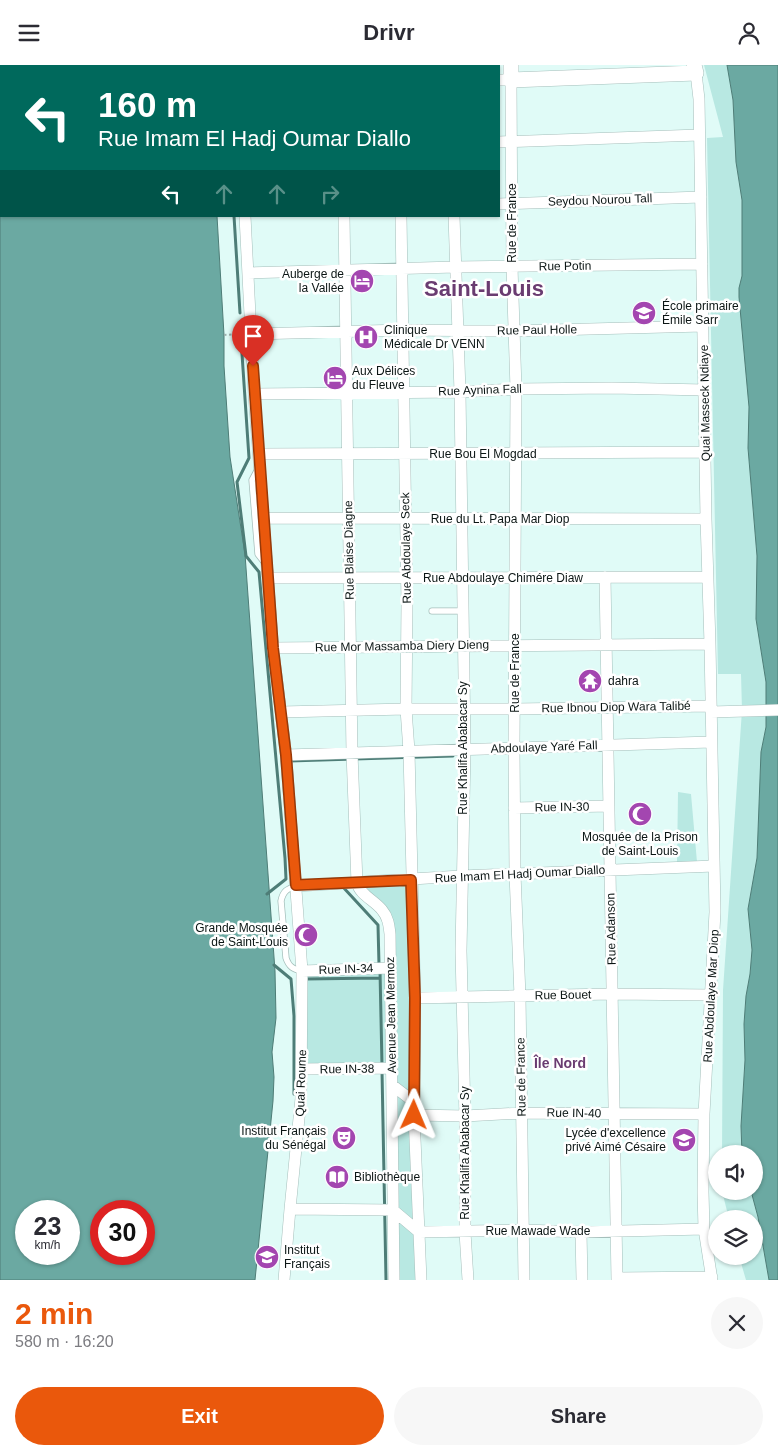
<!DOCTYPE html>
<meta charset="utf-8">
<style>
:root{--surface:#fff;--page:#f7f7f7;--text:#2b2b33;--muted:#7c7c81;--accent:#ea580c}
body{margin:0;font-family:Helvetica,sans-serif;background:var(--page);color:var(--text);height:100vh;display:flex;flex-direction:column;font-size:19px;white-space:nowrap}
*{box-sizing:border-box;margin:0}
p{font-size:16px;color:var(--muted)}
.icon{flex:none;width:28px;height:28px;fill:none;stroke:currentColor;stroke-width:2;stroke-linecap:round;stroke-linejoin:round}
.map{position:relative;height:1215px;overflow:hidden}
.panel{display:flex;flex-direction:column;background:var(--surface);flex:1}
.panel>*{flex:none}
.banner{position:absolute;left:0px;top:0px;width:500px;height:152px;box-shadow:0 1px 4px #0004;background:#00695c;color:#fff;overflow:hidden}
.fabs{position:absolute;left:708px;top:1080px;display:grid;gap:10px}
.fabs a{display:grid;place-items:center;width:55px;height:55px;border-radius:50%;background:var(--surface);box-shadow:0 1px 4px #0004;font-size:25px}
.speed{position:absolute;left:15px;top:1135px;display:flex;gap:10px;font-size:25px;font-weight:700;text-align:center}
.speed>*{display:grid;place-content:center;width:65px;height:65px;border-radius:50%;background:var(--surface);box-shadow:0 1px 4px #0004;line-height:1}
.speed small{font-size:12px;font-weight:400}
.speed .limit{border:8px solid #d22;background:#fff;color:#111}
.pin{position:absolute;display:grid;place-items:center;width:42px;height:42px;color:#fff;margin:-51px -21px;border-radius:50% 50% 50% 0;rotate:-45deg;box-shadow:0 0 5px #0007}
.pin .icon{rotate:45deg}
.me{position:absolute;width:55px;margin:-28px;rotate:1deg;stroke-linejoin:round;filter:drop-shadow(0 0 4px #0008)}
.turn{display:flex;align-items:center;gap:18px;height:105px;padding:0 15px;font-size:22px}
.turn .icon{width:65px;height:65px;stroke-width:2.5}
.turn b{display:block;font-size:35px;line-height:42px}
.lanes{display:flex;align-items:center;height:48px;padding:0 15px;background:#0003;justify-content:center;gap:25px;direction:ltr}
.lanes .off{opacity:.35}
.round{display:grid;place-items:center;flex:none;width:52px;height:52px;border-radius:26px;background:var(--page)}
.overview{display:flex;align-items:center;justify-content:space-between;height:85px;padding:0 15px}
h1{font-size:30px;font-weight:700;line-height:38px;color:var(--accent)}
.cta{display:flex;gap:10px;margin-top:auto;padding:10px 15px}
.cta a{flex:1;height:58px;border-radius:30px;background:var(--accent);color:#fff;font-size:20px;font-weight:700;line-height:58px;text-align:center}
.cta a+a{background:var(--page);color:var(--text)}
header{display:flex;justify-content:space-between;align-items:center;height:65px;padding:0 15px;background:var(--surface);font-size:22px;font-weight:700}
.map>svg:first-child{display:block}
.green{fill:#b8e8e2}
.water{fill:#6ba9a2;stroke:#4e7d77;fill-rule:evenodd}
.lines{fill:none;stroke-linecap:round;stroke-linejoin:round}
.stream{stroke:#4e7d77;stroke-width:3}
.lane-casing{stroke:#a5bfbb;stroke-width:7}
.street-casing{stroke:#a5bfbb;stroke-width:12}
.secondary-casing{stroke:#a5bfbb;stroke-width:16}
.path{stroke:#9bb0ad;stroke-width:2;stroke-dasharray:2.5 2.5;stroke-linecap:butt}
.lane{stroke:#fff;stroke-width:5.5}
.street{stroke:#fff;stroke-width:11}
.secondary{stroke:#fff;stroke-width:15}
.route-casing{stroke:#983908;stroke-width:12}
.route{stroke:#ea580c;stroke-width:9}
.labels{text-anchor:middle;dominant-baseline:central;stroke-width:5;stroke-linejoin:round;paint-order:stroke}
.street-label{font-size:12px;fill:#0b1514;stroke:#fff}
.poi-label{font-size:12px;fill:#0b1514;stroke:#fff;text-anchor:start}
.neighbourhood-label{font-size:14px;font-weight:bold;fill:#6a3c71;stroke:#fff}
.town-label{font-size:22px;font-weight:bold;fill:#6a3c71;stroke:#fff}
</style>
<header><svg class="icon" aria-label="menu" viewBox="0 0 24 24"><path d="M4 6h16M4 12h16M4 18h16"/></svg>Drivr<svg class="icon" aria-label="person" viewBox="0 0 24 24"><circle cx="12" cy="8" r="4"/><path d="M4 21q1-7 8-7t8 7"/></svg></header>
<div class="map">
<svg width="778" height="1215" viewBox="0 0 778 1215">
<rect width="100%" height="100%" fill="#e0fbf7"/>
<path class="green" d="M 704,0 L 727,0 L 733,35 L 736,97 L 742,135 L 742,211 L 739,223 L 749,342 L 748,383 L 757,491 L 756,554 L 766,617 L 766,662 L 761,687 L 757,793 L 748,844 L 752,885 L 750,909 L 746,931 L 744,959 L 745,995 L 741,1061 L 742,1089 L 722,1089 L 723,925 L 742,645 L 741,609 L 718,609 L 707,73 L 723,72 Z
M 678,727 L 691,729 L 697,797 L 677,798 Z
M 408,818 L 417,1215 L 398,1215 L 394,862 L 359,820 Z
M 385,907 L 386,999 L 306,1001 L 307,909 Z
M 722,1126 L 751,1126 L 758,1152 L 769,1215 L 746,1215 L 739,1191 L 754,1191 L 754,1154 L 729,1154 Z"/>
<path class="water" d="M 0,0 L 211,0 L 1,1 L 1,151 L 217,151 L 224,270 L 224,301 L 230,392 L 245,489 L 275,906 L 276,953 L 272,987 L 274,1012 L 273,1036 L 255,1215 L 0,1215 ZM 26,1146 L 69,1146 L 69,1189 L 26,1189 ZM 101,1146 L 144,1146 L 144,1189 L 101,1189 Z
M 727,0 L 778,0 L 778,1215 L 769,1215 L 758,1152 L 751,1126 L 754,1126 L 754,1089 L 742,1089 L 741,1061 L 745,995 L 744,959 L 746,931 L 750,909 L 752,885 L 748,844 L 757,793 L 761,687 L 766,662 L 766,617 L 756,554 L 757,491 L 748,383 L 749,342 L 739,232 L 739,223 L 742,211 L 742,135 L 736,97 L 733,35 Z"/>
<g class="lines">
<path class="stream" d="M 228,0 L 228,1
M 234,151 L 240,248
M 241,274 L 249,393 L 237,417 L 246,491 L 259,507 L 285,793 L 286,814 L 267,829
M 289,696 L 453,691
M 342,821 L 378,860 L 379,900
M 274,900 L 291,914 L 294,951 L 294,1029
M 380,906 L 382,1000
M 305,914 L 380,913
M 382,1006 L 386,1215"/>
<g class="lane-casing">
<path id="lane" d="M 258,404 L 252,415 L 258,489 L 265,498
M 432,546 L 463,546
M 296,821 C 287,824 283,826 281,836 L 286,893 C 289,902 293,904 302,906"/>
</g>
<g class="street-casing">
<path id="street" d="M 341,0 L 341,1
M 397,0 L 397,1
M 238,1 L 238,0
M 454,1 L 454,0
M 696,8 L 699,34 L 706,454 L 710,579 L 715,847 L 704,1049 L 703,1127 L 704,1164 L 712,1215
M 499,15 L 511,15 L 512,202 L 516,324 L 514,683 L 515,809 L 520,931 L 524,1215
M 499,77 L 699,70
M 499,139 L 701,132
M 245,151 L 254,329 L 273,583 L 286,690 L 302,906 L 301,1033 L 290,1144 L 284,1215
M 344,151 L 352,688 L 357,818 C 360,830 374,835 382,845 C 388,852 389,860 390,869 L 394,1215
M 401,151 L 407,538 L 406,644 L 409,686 L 415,933 L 414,1050 L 421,1215
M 454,151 L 460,327 L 465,684 L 461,886 L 465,1051 L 465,1167 L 468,1215
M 248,208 L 455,202 L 702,199
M 251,269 L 403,265 L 514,266 L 703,261
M 254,329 L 460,327 L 516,324 L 612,323 L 705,325
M 260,389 L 705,387
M 264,453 L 706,454
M 605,512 L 617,1215
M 268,513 L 708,512
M 273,583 L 710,579
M 281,647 L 406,644 L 515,644 L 711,641
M 711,647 L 778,645
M 286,690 L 711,677
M 514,743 L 609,741
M 296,821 L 461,811 L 714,801
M 302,906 L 390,903
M 415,933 L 612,929 L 712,930
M 302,1004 L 392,1003
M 392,1020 L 414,1037
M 414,1050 L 465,1051 L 521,1048 L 704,1049
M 290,1144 L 393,1145 L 419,1167 L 523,1165 L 581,1167 L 704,1164
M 581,1167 L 582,1215
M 617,1213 L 712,1212"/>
</g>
<g class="secondary-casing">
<path id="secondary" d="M 511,0 L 511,15 L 696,8 L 694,0"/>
</g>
<path class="path" d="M 224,270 L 242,269"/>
<use href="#lane" class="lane"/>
<use href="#street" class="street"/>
<use href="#secondary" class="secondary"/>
</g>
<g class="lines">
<g class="route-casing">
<path id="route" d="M 253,301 L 273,583 L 286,690 L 296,820 L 411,815 L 415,933 L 414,1050"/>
</g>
<use href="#route" class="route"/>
</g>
<defs>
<g id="hotel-disc" transform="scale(1.25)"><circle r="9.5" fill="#a346b0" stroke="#fff"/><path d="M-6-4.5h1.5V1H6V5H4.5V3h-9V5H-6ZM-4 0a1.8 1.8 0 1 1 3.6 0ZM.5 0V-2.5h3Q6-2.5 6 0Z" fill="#fff"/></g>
<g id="school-disc" transform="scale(1.25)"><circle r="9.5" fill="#a346b0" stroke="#fff"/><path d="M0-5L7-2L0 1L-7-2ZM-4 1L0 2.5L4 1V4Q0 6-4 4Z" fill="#fff"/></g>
<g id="hospital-disc" transform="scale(1.25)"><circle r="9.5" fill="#a346b0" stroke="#fff"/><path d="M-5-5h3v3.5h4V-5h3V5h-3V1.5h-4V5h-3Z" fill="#fff"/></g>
<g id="temple-disc" transform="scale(1.25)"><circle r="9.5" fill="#a346b0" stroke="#fff"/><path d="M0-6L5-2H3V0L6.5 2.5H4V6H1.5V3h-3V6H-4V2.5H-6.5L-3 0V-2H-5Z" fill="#fff"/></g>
<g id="mosque-disc" transform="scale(1.25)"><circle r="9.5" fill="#a346b0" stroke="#fff"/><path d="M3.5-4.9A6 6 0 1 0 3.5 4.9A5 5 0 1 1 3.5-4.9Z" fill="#fff"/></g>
<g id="theatre-disc" transform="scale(1.25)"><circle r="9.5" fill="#a346b0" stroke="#fff"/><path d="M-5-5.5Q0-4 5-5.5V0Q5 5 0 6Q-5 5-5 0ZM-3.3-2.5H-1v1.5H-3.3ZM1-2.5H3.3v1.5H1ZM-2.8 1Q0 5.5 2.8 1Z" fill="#fff"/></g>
<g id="library-disc" transform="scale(1.25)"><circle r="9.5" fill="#a346b0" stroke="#fff"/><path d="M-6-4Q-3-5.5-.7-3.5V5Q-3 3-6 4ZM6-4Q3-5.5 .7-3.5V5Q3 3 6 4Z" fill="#fff"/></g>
</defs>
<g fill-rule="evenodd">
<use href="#hotel-disc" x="362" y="216"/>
<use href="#school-disc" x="644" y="248"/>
<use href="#hospital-disc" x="366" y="272"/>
<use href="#hotel-disc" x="335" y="313"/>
<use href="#temple-disc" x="590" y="616"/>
<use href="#mosque-disc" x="640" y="749"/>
<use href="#mosque-disc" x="306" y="870"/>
<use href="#theatre-disc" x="344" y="1073"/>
<use href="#school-disc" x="684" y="1075"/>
<use href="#library-disc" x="337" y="1112"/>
<use href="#school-disc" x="267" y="1192"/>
</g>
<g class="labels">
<g class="street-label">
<text transform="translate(600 135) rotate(-2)">Seydou Nourou Tall</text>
<text transform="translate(512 158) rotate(-90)">Rue de France</text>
<text transform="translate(565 201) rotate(-1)">Rue Potin</text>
<text transform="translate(537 265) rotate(-1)">Rue Paul Holle</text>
<text transform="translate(480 325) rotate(-2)">Rue Aynina Fall</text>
<text transform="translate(705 338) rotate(-91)">Quai Masseck Ndiaye</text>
<text x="483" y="389">Rue Bou El Mogdad</text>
<text x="500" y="454">Rue du Lt. Papa Mar Diop</text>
<text transform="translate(406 483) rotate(-91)">Rue Abdoulaye Seck</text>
<text transform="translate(349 485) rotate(-91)">Rue Blaise Diagne</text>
<text x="503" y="513">Rue Abdoulaye Chimére Diaw</text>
<text transform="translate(402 581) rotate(-1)">Rue Mor Massamba Diery Dieng</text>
<text transform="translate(515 608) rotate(-90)">Rue de France</text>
<text transform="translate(616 642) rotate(-1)">Rue Ibnou Diop Wara Talibé</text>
<text transform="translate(544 682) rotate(-2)">Abdoulaye Yaré Fall</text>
<text transform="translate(463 683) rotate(-90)">Rue Khalifa Ababacar Sy</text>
<text transform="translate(562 742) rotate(-1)">Rue IN-30</text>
<text transform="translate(520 809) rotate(-3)">Rue Imam El Hadj Oumar Diallo</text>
<text transform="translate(611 864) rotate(-91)">Rue Adanson</text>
<text transform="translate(346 904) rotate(-2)">Rue IN-34</text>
<text transform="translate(563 930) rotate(-1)">Rue Bouet</text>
<text transform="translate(711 931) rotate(-87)">Rue Abdoulaye Mar Diop</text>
<text transform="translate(391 950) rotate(-91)">Avenue Jean Mermoz</text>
<text transform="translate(347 1004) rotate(-1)">Rue IN-38</text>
<text transform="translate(521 1012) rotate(-91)">Rue de France</text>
<text transform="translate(301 1018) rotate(-88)">Quai Roume</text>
<text transform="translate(574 1048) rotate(1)">Rue IN-40</text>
<text transform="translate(465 1088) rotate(-90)">Rue Khalifa Ababacar Sy</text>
<text x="538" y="1166">Rue Mawade Wade</text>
</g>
<g class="poi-label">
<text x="344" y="209" text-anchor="end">Auberge de<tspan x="344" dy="14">la Vallée</tspan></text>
<text x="662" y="241">École primaire<tspan x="662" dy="14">Émile Sarr</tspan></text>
<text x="384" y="265">Clinique<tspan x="384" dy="14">Médicale Dr VENN</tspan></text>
<text x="352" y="306">Aux Délices<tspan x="352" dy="14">du Fleuve</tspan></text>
<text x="608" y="616">dahra</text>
<text x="640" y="772" text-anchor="middle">Mosquée de la Prison<tspan x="640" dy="14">de Saint-Louis</tspan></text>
<text x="288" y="863" text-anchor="end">Grande Mosquée<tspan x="288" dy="14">de Saint-Louis</tspan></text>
<text x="326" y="1066" text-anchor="end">Institut Français<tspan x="326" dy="14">du Sénégal</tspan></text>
<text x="666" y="1068" text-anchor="end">Lycée d'excellence<tspan x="666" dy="14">privé Aimé Césaire</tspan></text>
<text x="354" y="1112">Bibliothèque</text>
<text x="284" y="1185">Institut<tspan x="284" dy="14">Français</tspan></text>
</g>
<g class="neighbourhood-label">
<text x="560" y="998">Île Nord</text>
</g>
<g class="town-label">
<text x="484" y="223">Saint-Louis</text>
</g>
</g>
</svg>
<div class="fabs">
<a><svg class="icon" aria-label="sound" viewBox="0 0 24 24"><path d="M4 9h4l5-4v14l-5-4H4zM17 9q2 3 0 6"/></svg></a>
<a><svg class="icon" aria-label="layers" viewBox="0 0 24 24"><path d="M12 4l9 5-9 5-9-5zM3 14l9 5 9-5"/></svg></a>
</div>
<div class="speed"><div>23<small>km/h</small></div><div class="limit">30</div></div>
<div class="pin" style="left:253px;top:301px;background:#d93025"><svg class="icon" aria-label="arrive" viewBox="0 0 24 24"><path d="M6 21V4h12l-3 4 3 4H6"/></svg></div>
<svg class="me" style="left:414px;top:1050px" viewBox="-20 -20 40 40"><path d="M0-17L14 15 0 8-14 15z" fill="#ea580c" stroke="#fff" stroke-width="4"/></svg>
<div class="banner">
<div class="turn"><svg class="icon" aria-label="left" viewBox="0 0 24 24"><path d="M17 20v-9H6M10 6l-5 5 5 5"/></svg><div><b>160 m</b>Rue Imam El Hadj Oumar Diallo</div></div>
<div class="lanes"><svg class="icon" aria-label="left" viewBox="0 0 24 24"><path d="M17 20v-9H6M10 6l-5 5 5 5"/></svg><svg class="icon off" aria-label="ahead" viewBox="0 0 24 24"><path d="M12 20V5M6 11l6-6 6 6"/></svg><svg class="icon off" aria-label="ahead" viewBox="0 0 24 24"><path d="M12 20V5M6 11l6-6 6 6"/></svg><svg class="icon off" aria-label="right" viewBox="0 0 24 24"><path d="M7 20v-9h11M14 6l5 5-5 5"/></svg></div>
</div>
</div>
<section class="panel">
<div class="overview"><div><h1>2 min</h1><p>580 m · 16:20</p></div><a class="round"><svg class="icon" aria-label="close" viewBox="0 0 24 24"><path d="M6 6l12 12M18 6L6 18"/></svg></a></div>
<div class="cta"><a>Exit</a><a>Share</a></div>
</section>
